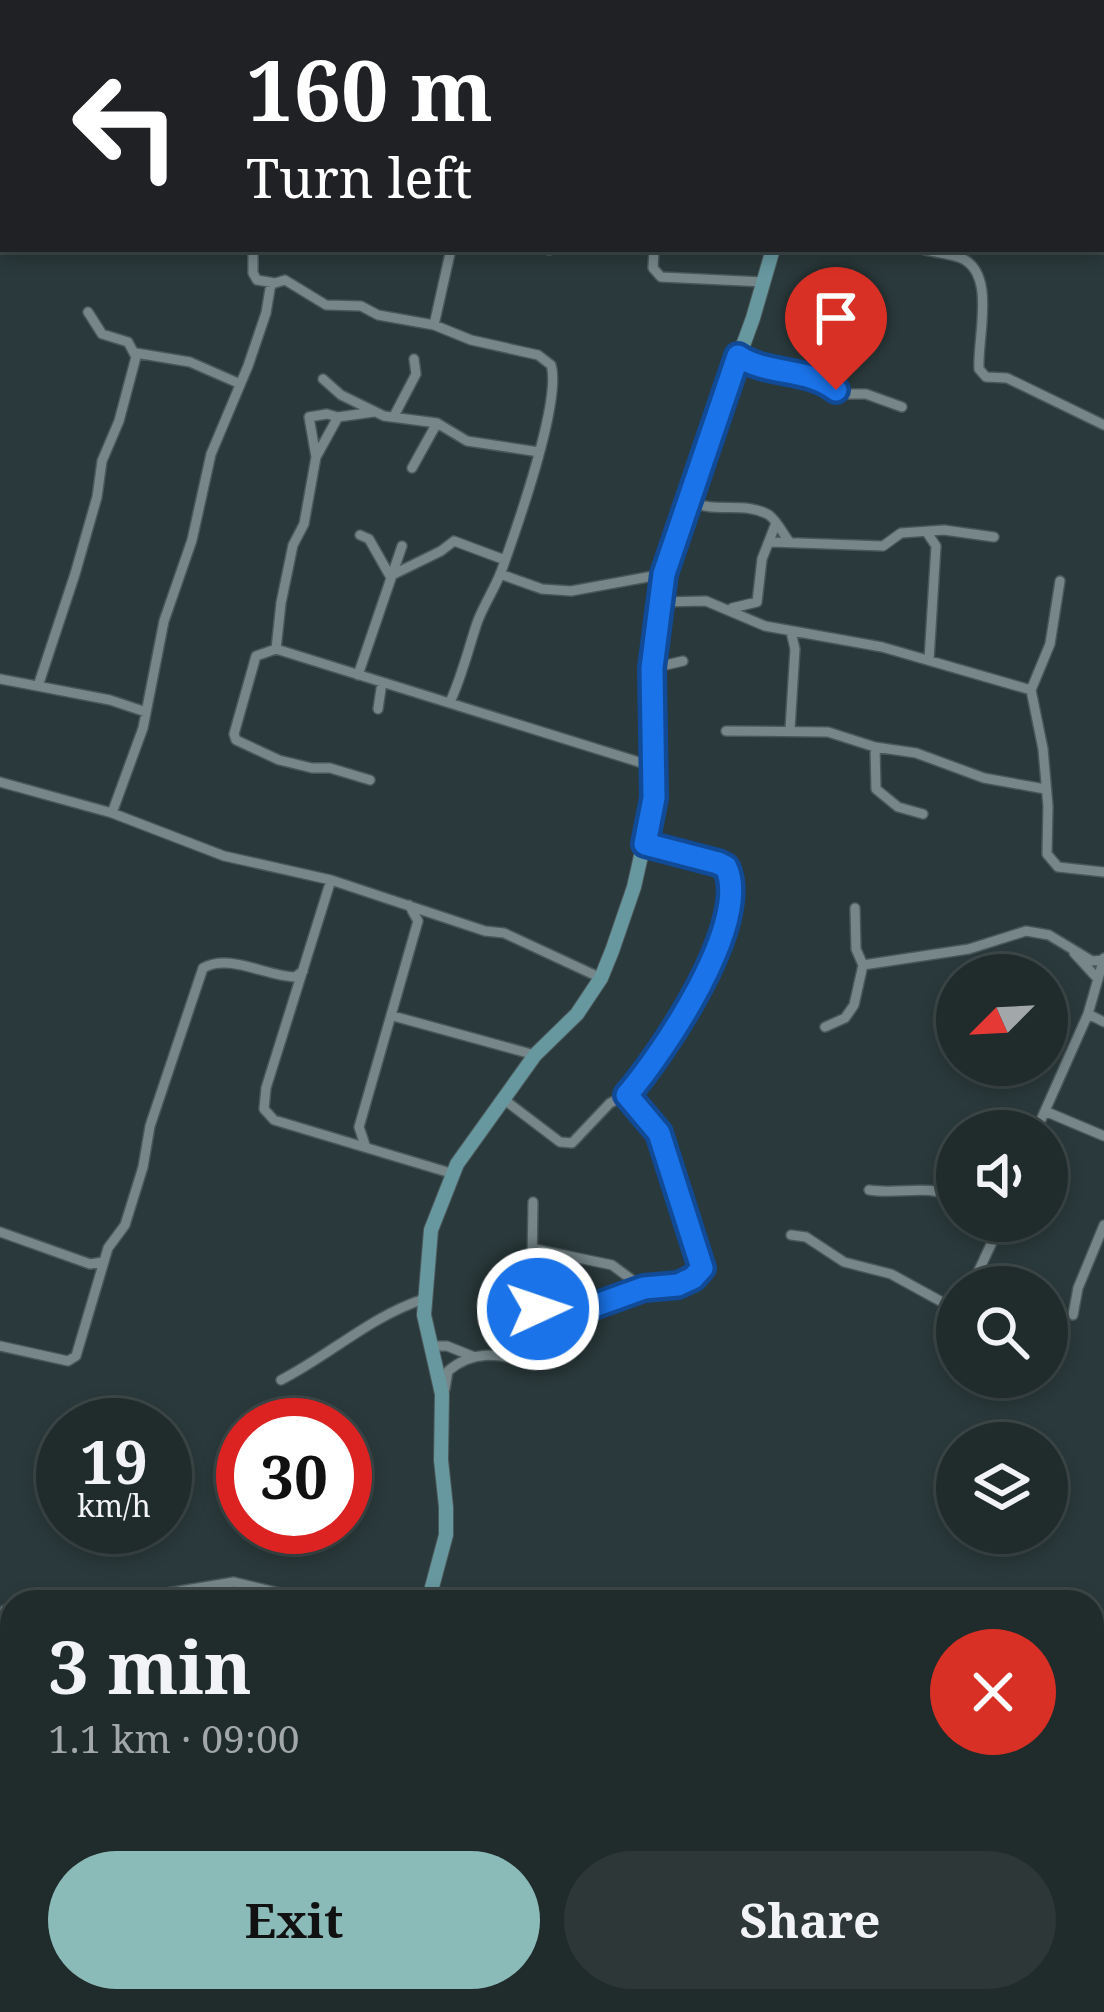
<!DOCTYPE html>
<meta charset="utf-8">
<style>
:root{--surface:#202b2c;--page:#2d3738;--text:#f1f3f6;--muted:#a2a7a9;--line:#3d4748;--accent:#8bbbb9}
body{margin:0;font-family:"Noto Serif",serif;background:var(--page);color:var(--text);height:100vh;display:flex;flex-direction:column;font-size:45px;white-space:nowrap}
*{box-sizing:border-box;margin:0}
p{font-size:39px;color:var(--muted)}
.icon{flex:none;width:66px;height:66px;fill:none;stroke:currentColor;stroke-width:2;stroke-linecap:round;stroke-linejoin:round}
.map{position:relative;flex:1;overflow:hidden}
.drawer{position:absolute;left:0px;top:1590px;width:1104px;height:423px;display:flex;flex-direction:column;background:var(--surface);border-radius:36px 36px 0 0;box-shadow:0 6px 18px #0003,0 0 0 3px var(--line)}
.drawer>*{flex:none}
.guide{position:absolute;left:0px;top:0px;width:1104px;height:252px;box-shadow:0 6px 18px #0003,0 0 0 3px var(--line);background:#202124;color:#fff;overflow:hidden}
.needle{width:78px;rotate:246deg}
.fabs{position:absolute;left:936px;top:954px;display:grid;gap:24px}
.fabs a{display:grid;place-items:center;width:132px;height:132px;border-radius:50%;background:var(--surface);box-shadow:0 6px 18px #0003,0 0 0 3px var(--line);font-size:60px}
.speed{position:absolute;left:36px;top:1398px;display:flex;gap:24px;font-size:60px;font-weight:700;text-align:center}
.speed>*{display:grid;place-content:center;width:156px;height:156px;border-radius:50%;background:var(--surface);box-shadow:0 6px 18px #0003,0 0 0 3px var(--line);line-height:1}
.speed small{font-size:30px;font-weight:400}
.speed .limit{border:18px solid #d22;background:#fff;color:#111}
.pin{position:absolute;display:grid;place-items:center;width:102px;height:102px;color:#fff;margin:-123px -51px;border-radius:50% 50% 50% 0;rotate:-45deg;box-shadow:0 0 12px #0007}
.pin .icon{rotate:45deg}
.me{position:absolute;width:132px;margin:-66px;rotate:87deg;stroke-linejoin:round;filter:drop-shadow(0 0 9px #0008)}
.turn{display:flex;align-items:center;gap:42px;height:252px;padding:0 48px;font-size:54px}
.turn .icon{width:156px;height:156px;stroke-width:2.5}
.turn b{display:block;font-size:84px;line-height:102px}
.round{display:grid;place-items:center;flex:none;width:126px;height:126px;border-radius:63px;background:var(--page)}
.headline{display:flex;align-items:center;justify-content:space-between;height:204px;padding:0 48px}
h1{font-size:72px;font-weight:700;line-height:90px}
.cta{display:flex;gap:24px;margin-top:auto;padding:24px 48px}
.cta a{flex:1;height:138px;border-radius:72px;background:var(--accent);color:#111;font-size:48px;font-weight:700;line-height:138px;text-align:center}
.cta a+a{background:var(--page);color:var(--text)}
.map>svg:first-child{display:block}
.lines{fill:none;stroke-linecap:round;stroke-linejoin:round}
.street-casing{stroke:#4a5759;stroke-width:12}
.secondary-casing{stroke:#4a5759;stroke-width:16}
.street{stroke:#768689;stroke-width:9}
.secondary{stroke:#67979f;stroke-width:14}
.route-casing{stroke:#114b97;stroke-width:30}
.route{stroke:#1a73e8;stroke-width:21}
</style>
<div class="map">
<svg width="1104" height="2012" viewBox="0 0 1104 2012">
<rect width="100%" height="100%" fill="#2a393b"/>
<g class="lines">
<g class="street-casing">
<path id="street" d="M 160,0 L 161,3
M 251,0 L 253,3
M 365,0 L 366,3
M 1067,0 L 1072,3
M 646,3 L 647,0
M 1037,3 L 1039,0
M 1098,3 L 1099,0
M 1101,23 L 1104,25
M 0,201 L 3,202
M 253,249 L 253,273 L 257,280 L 275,283 L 285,280 L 326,305 L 361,306 L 378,315 L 434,325 L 471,340 L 538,355 L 551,365 C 562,400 515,533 501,572 C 494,590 483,606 477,623 C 468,650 462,676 450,702
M 549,249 L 549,250
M 654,249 L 653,268 L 661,277 L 765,282
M 922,249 C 935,253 949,253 961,258 C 997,273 977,338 979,369 L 986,377 L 1007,378 L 1104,425
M 434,325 L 451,249
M 136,353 L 190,362 L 238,383
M 738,356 L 755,366 L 795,372 L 849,394 L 866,394 L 902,407
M 323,379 L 341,395 L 384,416 L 437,423 L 467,441 L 539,452
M 394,416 L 416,374 L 414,359
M 316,457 L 309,417 L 327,414 L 338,417
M 412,468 L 437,423
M 689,500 C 712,515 744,500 769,515 C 777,521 782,532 788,540
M 928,534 L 936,546 L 929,660
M 360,535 L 369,539 L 390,576 L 441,551 L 454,541 L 505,560
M 771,542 L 883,546 L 901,533 L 944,530 L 994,537
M 500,574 L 542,589 L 571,591 L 664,574
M 1060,581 L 1050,644 L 1031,690 L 1043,749 L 1048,806 L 1047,854 L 1058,867 L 1104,872
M 660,602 L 706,601 L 765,626 L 882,647 L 1031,690
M 732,608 L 757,602 L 762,559 L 776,523
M 276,649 L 281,603 L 293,545 L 304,524 L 316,457 L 338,417 L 374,412
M 653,668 L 683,661
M 358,675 L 402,546
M 0,679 L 110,700 L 146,712
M 38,686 L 75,574 L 97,497 L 102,461 L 119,421 L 136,357 L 128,342 L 102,334 L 88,312
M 378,709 L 382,682
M 790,729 L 795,649 L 791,632
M 726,731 L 828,732 L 875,747 L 916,753 L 984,778 L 1045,789
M 875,747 L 876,789 L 898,807 L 923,814
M 370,780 L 330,768 L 312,768 L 279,760 L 236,740 L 234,734 L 256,656 L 276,649 L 655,767
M 0,782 L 112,813 L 224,856 L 331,880 L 485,931 L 504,933 L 601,978
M 112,813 L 143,728 L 164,621 L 192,540 L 211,454 L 248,366 L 266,313 L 271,283
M 331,880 L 266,1088 L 264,1109 L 274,1120 L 454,1174
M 1074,953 L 1097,978
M 863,965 L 969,949 L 1026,931 L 1049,935 L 1092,961 L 1103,960
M 1088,1014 L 1104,1022
M 393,1016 L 535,1055
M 825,1027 L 845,1018 L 854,1005 L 863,965 L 856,949 L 855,908
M 502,1098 L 560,1142 L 572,1143 L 610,1103 L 627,1095 L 688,1012 L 723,925 L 731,899 L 730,875 L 718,863 L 645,844
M 1047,1112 L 1104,1136
M 1036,1131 L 1088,1014 L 1104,958
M 365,1145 L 359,1127 L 418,921 L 409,905
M 869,1190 C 901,1195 926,1183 957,1198
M 0,1232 L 90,1264 L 103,1262
M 791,1235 L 806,1237 L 844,1262 L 891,1274 L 942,1302 L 957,1304
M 535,1249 L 612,1265 L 643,1288
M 971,1287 L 1002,1221
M 537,1301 L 552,1296 L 578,1307 L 594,1305 L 643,1288 L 678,1285 L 702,1268 L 659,1133 L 627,1095
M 1073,1315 L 1078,1288 L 1104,1225
M 0,1346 L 68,1361 L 76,1356 L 108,1248 L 125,1225 L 143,1167 L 150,1126 L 203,968 C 229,953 265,976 295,977 L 303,971
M 432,1346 L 447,1346 L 472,1356
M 281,1380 C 330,1355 371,1316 424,1299
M 445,1389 L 448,1371 C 474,1349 499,1354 529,1362 L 537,1355 L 541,1333 L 538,1283 L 532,1265 L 533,1202
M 113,1602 L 234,1582 L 317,1602
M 5,1630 L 12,1651
M 0,1636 L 5,1630 L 5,1610
M 0,1790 L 12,1776
M 82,2001 L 115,2012
M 478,2001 L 499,2012
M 874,2001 L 879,2012
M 156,2012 L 157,2001
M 519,2012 L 534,2008 L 538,2012"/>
</g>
<g class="secondary-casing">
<path id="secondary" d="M 831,3 L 832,0
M 428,1602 L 446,1535 L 446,1507 L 441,1460 L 442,1394 L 424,1315 L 431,1230 L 457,1164 L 535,1055 L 577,1014 L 601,978 L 612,951 L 634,887 L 654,798 L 653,668 L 669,549 L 753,318 L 773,249
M 252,2012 L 256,2001"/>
</g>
<use href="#street" class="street"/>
<use href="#secondary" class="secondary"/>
</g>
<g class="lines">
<g class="route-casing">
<path id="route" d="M 538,1309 L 537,1300 L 546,1296 L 578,1307 L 594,1306 L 644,1288 L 678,1285 L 693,1278 L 702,1268 L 659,1133 L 627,1095 C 663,1053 752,922 726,867 L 718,863 L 645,844 L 654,798 L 652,668 L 664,574 L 738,356 C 768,376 807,367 836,390"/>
</g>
<use href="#route" class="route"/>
</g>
</svg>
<div class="fabs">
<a><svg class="needle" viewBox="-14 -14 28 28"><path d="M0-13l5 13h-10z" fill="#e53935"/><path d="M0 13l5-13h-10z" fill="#a2a7a9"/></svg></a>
<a><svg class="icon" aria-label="sound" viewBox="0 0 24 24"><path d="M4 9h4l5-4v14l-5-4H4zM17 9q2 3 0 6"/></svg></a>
<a><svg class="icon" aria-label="search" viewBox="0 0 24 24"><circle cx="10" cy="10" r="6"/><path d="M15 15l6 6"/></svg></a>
<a><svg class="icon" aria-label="layers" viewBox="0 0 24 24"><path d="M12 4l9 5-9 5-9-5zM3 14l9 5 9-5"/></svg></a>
</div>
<div class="speed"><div>19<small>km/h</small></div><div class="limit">30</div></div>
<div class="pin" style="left:836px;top:390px;background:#d93025"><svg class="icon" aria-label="arrive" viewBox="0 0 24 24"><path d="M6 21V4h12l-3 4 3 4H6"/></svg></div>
<svg class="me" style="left:538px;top:1309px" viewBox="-20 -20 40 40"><circle r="17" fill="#1a73e8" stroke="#fff" stroke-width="3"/><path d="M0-11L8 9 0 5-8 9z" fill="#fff"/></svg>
<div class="guide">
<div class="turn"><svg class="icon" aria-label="left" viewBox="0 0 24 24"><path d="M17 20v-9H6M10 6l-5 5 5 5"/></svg><div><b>160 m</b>Turn left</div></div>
</div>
<section class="drawer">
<div class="headline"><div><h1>3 min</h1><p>1.1 km · 09:00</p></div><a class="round" style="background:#d93025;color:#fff"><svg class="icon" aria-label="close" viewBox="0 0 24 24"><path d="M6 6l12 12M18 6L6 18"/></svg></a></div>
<div class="cta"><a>Exit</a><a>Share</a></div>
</section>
</div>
